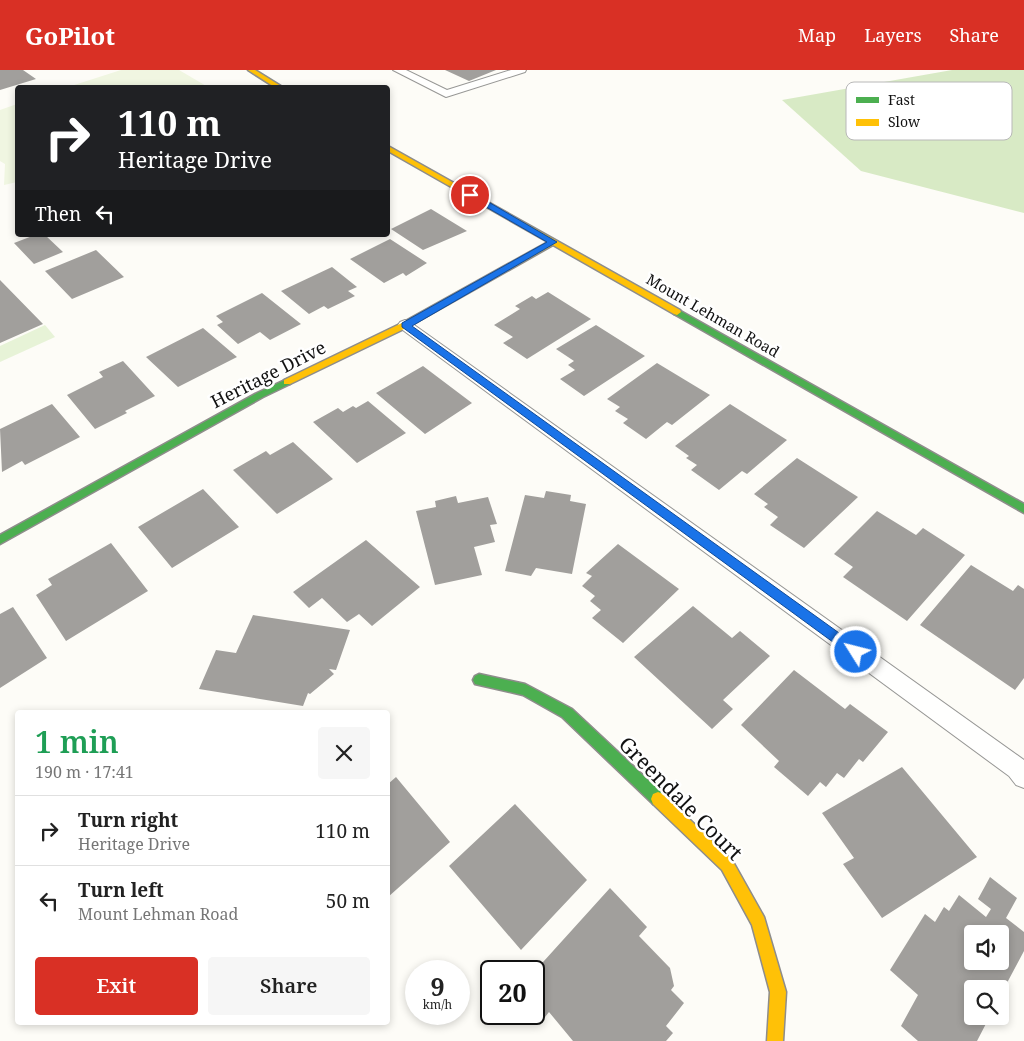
<!DOCTYPE html>
<meta charset="utf-8">
<style>
:root{--surface:#fff;--page:#f6f6f6;--text:#222;--muted:#767676;--line:#e0e0e0;--accent:#d93025}
body{margin:0;font-family:"Noto Serif",serif;background:var(--page);color:var(--text);height:100vh;display:flex;flex-direction:column;font-size:19px;white-space:nowrap}
*{box-sizing:border-box;margin:0}
p{font-size:16px;color:var(--muted)}
.icon{flex:none;width:28px;height:28px;fill:none;stroke:currentColor;stroke-width:2;stroke-linecap:round;stroke-linejoin:round}
.map{position:relative;flex:1;overflow:hidden}
.details{position:absolute;left:15px;top:640px;width:375px;height:315px;display:flex;flex-direction:column;background:var(--surface);border-radius:5px;box-shadow:0 2px 8px #0003}
.details>*{flex:none}
.banner{position:absolute;left:15px;top:15px;width:375px;height:152px;border-radius:5px;box-shadow:0 2px 8px #0003;background:#202124;color:#fff;overflow:hidden}
.buttons{position:absolute;left:964px;top:855px;display:grid;gap:10px}
.buttons a{display:grid;place-items:center;width:45px;height:45px;border-radius:5px;background:var(--surface);box-shadow:0 2px 8px #0003;font-size:25px}
.speed{position:absolute;left:405px;top:890px;display:flex;gap:10px;font-size:25px;font-weight:700;text-align:center}
.speed>*{display:grid;place-content:center;width:65px;height:65px;border-radius:50%;background:var(--surface);box-shadow:0 2px 8px #0003;line-height:1}
.speed small{font-size:12px;font-weight:400}
.speed .limit{border:2px solid #111;border-radius:8px;background:#fff;color:#111}
.pin{position:absolute;display:grid;place-items:center;width:42px;height:42px;color:#fff;margin:-21px;border:2px solid #fff;border-radius:50%;box-shadow:0 1px 5px #0007}
.me{position:absolute;width:55px;margin:-28px;rotate:306deg;stroke-linejoin:round;filter:drop-shadow(0 0 4px #0008)}
.turn{display:flex;align-items:center;gap:18px;height:105px;padding:0 20px;font-size:22px}
.turn .icon{width:65px;height:65px;stroke-width:2.5}
.turn b{display:block;font-size:35px;line-height:42px}
.then{display:flex;align-items:center;height:48px;padding:0 20px;background:#0003;gap:10px;font-size:19px}
.round{display:grid;place-items:center;flex:none;width:52px;height:52px;border-radius:5px;background:var(--page)}
.summary{display:flex;align-items:center;justify-content:space-between;height:85px;padding:0 20px}
h1{font-size:30px;font-weight:600;line-height:38px;color:#1e9e55}
.action{display:flex;gap:10px;margin-top:auto;padding:10px 20px}
.action a{flex:1;height:58px;border-radius:5px;background:var(--accent);color:#fff;font-size:20px;font-weight:600;line-height:58px;text-align:center}
.action a+a{background:var(--page);color:var(--text)}
ul{padding:0;list-style:none}
li{display:flex;align-items:center;gap:15px;height:70px;padding:0 20px;border-top:1px solid var(--line)}
li div{flex:1}
li b{display:block;font-size:19px}
li em{font-style:normal}
header{display:flex;align-items:center;gap:30px;box-sizing:border-box;height:70px;padding:0 25px;background:var(--accent);color:#fff}
header strong{font-size:24px}
nav{display:flex;gap:28px;margin-inline-start:auto;font-size:18px}
.map>svg:first-child{display:block}
.green{fill:#e7f3d7}
.forest{fill:#d8eac5}
.pitch{fill:#f0f6e1}
.building{fill:#a19f9c;fill-rule:evenodd}
.lines{fill:none;stroke-linecap:round;stroke-linejoin:round}
.lane-casing{stroke:#979795;stroke-width:2}
.fast-casing{stroke:#8e8d8b;stroke-width:3}
.slow-casing{stroke:#8e8d8b;stroke-width:3}
.lane{fill:#fffffe;fill-rule:evenodd}
.fast{fill:#4caf50;fill-rule:evenodd}
.slow{fill:#ffc107;fill-rule:evenodd}
.route{fill:#1a73e8;stroke:#114b97}
.labels{text-anchor:middle;dominant-baseline:central;stroke-width:5;stroke-linejoin:round;paint-order:stroke}
.far-street-label{font-size:15px;fill:#111;stroke:#fff}
.street-label{font-size:18px;fill:#111;stroke:#fff}
.near-street-label{font-size:21px;fill:#111;stroke:#fff}
.key{fill:#fff;stroke:#b8b8b8;stroke-width:1}
.key-label{font-size:14px;fill:#111}
</style>
<header>
<strong>GoPilot</strong>
<nav><a>Map</a><a>Layers</a><a>Share</a></nav>
</header>
<div class="map">
<svg width="1024" height="971" viewBox="0 0 1024 971">
<rect width="100%" height="100%" fill="#fdfcf7"/>
<path class="green" d="M 45,255 L 55,267 L 0,292 L 0,276 Z"/>
<path class="forest" d="M 952,0 L 1024,0 L 1024,143 L 861,101 L 782,30 Z"/>
<path class="pitch" d="M 121,0 L 179,0 L 208,17 L 68,17 Z
M 17,34 L 17,112 L 4,115 L 5,94 L 0,91 L 0,40 Z"/>
<path class="building" d="M 0,0 L 23,0 L 36,9 L 0,20 Z
M 445,0 L 496,0 L 469,11 Z
M 431,139 L 467,161 L 423,180 L 391,159 Z
M 35,165 L 45,165 L 63,182 L 34,194 L 14,173 Z
M 390,169 L 427,193 L 406,206 L 403,203 L 384,213 L 350,189 Z
M 96,180 L 124,207 L 72,229 L 45,201 Z
M 332,197 L 357,217 L 348,221 L 355,226 L 328,239 L 324,236 L 309,244 L 281,221 Z
M 0,210 L 43,254 L 0,273 Z
M 548,222 L 591,249 L 527,289 L 503,273 L 513,267 L 494,255 L 520,239 L 515,236 L 532,226 L 536,229 Z
M 262,223 L 301,254 L 270,270 L 260,262 L 238,274 L 217,255 L 223,252 L 216,246 Z
M 596,255 L 645,286 L 584,326 L 560,309 L 575,300 L 568,295 L 574,291 L 556,279 Z
M 203,258 L 237,287 L 178,317 L 146,287 Z
M 123,291 L 155,326 L 125,341 L 127,343 L 95,359 L 67,325 L 103,307 L 99,302 Z
M 657,293 L 710,325 L 672,355 L 667,352 L 646,369 L 623,353 L 628,349 L 615,341 L 620,337 L 607,329 Z
M 423,296 L 472,333 L 425,364 L 376,323 Z
M 368,331 L 406,363 L 357,393 L 313,352 L 338,338 L 343,342 L 353,336 L 356,338 Z
M 52,334 L 80,367 L 25,395 L 22,391 L 2,402 L 0,359 Z
M 730,334 L 787,370 L 747,404 L 742,401 L 719,420 L 691,400 L 697,395 L 686,388 L 689,386 L 675,376 Z
M 293,372 L 333,409 L 277,444 L 233,400 L 266,381 L 270,385 Z
M 797,388 L 858,427 L 804,478 L 770,455 L 778,447 L 764,437 L 768,434 L 754,424 Z
M 203,419 L 239,457 L 172,498 L 138,457 Z
M 546,421 L 571,425 L 570,431 L 586,434 L 572,504 L 536,498 L 531,506 L 505,501 L 525,425 L 544,428 Z
M 456,426 L 458,433 L 488,427 L 497,454 L 490,455 L 495,472 L 474,477 L 482,505 L 435,515 L 416,441 L 436,437 L 435,431 Z
M 877,441 L 916,465 L 923,458 L 965,485 L 907,551 L 843,507 L 853,497 L 834,484 Z
M 366,470 L 420,517 L 372,556 L 359,544 L 347,552 L 322,528 L 309,538 L 293,522 Z
M 111,473 L 148,521 L 66,571 L 36,525 L 52,515 L 48,509 Z
M 618,474 L 679,519 L 623,573 L 592,548 L 601,540 L 590,531 L 595,526 L 582,516 L 592,506 L 586,503 Z
M 971,495 L 1013,521 L 1018,515 L 1024,519 L 1024,608 L 1015,620 L 920,555 Z
M 693,536 L 732,568 L 740,561 L 770,586 L 723,630 L 733,639 L 712,659 L 634,587 Z
M 13,537 L 47,588 L 0,618 L 0,544 Z
M 253,545 L 350,560 L 336,600 L 329,599 L 334,604 L 310,624 L 308,623 L 303,636 L 199,619 L 216,580 L 236,583 Z
M 794,600 L 845,639 L 850,634 L 888,662 L 863,692 L 859,689 L 844,708 L 837,703 L 826,717 L 820,712 L 808,726 L 774,697 L 779,691 L 741,655 Z
M 902,697 L 977,787 L 882,848 L 843,794 L 854,788 L 822,743 Z
M 396,707 L 450,772 L 388,827 L 388,714 Z
M 515,734 L 587,810 L 521,880 L 449,796 Z
M 990,807 L 1017,828 L 1006,848 L 1024,862 L 1024,881 L 1000,926 L 1000,919 L 972,919 L 972,946 L 990,946 L 977,971 L 918,971 L 901,956 L 918,925 L 890,900 L 925,844 L 935,852 L 944,837 L 949,841 L 959,825 L 986,847 L 991,839 L 978,829 ZM 972,864 L 1000,864 L 1000,891 L 972,891 Z
M 610,818 L 647,857 L 639,866 L 670,898 L 674,916 L 671,920 L 684,933 L 666,956 L 673,963 L 666,971 L 573,971 L 549,942 L 541,952 L 534,943 L 534,902 Z"/>
<g class="lines">
<g class="lane-casing">
<path id="lane" d="M 393,0 L 406,0 L 447,20 L 511,0 L 526,0 L 525,2 L 446,27 Z
M 405,250 L 410,252 L 1024,690 L 1024,718 L 1016,715 L 1009,706 L 400,258 L 398,255 L 400,252 Z"/>
</g>
<g class="fast-casing">
<path id="fast" d="M 677,239 L 1024,434 L 1024,443 L 674,244 L 673,242 Z
M 287,309 L 292,312 L 290,314 L 263,327 L 0,474 L 0,465 L 257,323 Z
M 479,604 L 525,614 L 572,639 L 663,724 L 665,729 L 663,734 L 658,736 L 653,734 L 562,647 L 523,625 L 475,614 L 473,610 L 475,606 Z"/>
</g>
<g class="slow-casing">
<path id="slow" d="M 248,0 L 255,0 L 284,18 L 276,18 Z
M 388,76 L 680,240 L 681,242 L 677,245 L 674,244 L 553,175 L 408,257 L 290,314 L 284,314 L 284,310 L 402,253 L 548,172 L 388,81 Z
M 658,722 L 663,724 L 732,790 L 764,847 L 786,922 L 783,971 L 767,971 L 770,922 L 752,855 L 722,800 L 653,734 L 651,729 L 653,724 Z"/>
</g>
<use href="#lane" class="lane"/>
<use href="#fast" class="fast"/>
<use href="#slow" class="slow"/>
</g>
<path class="route" d="M 467,123 L 473,123 L 557,172 L 412,256 L 860,578 L 862,582 L 860,586 L 856,587 L 852,586 L 402,257 L 402,253 L 547,172 L 467,126 Z"/>
<g class="labels">
<g class="far-street-label">
<text transform="translate(713 245) rotate(30)">Mount Lehman Road</text>
</g>
<g class="street-label">
<text transform="translate(268 304) rotate(-27)">Heritage Drive</text>
</g>
<g class="near-street-label">
<text transform="translate(681 728) rotate(45)">Greendale Court</text>
</g>
</g>
<rect x="846" y="12" width="166" height="58" rx="8" class="key"/>
<rect x="856" y="27" width="23" height="6" fill="#4caf50"/>
<rect x="856" y="49" width="23" height="7" fill="#ffc107"/>
<g class="key-label">
<text x="888" y="35">Fast</text>
<text x="888" y="57">Slow</text>
</g>
</svg>
<div class="buttons">
<a><svg class="icon" aria-label="sound" viewBox="0 0 24 24"><path d="M4 9h4l5-4v14l-5-4H4zM17 9q2 3 0 6"/></svg></a>
<a><svg class="icon" aria-label="search" viewBox="0 0 24 24"><circle cx="10" cy="10" r="6"/><path d="M15 15l6 6"/></svg></a>
</div>
<div class="speed"><div>9<small>km/h</small></div><div class="limit">20</div></div>
<div class="pin" style="left:470px;top:125px;background:#d93025"><svg class="icon" aria-label="arrive" viewBox="0 0 24 24"><path d="M6 21V4h12l-3 4 3 4H6"/></svg></div>
<svg class="me" style="left:856px;top:582px" viewBox="-20 -20 40 40"><circle r="17" fill="#1a73e8" stroke="#fff" stroke-width="3"/><path d="M0-11L8 9 0 5-8 9z" fill="#fff"/></svg>
<div class="banner">
<div class="turn"><svg class="icon" aria-label="right" viewBox="0 0 24 24"><path d="M7 20v-9h11M14 6l5 5-5 5"/></svg><div><b>110 m</b>Heritage Drive</div></div>
<div class="then">Then<svg class="icon" aria-label="left" viewBox="0 0 24 24"><path d="M17 20v-9H6M10 6l-5 5 5 5"/></svg></div>
</div>
<section class="details">
<div class="summary"><div><h1>1 min</h1><p>190 m · 17:41</p></div><a class="round"><svg class="icon" aria-label="close" viewBox="0 0 24 24"><path d="M6 6l12 12M18 6L6 18"/></svg></a></div>
<ul>
<li><svg class="icon" aria-label="right" viewBox="0 0 24 24"><path d="M7 20v-9h11M14 6l5 5-5 5"/></svg><div><b>Turn right</b><p>Heritage Drive</p></div><em>110 m</em></li>
<li><svg class="icon" aria-label="left" viewBox="0 0 24 24"><path d="M17 20v-9H6M10 6l-5 5 5 5"/></svg><div><b>Turn left</b><p>Mount Lehman Road</p></div><em>50 m</em></li>
</ul>
<div class="action"><a>Exit</a><a>Share</a></div>
</section>
</div>
